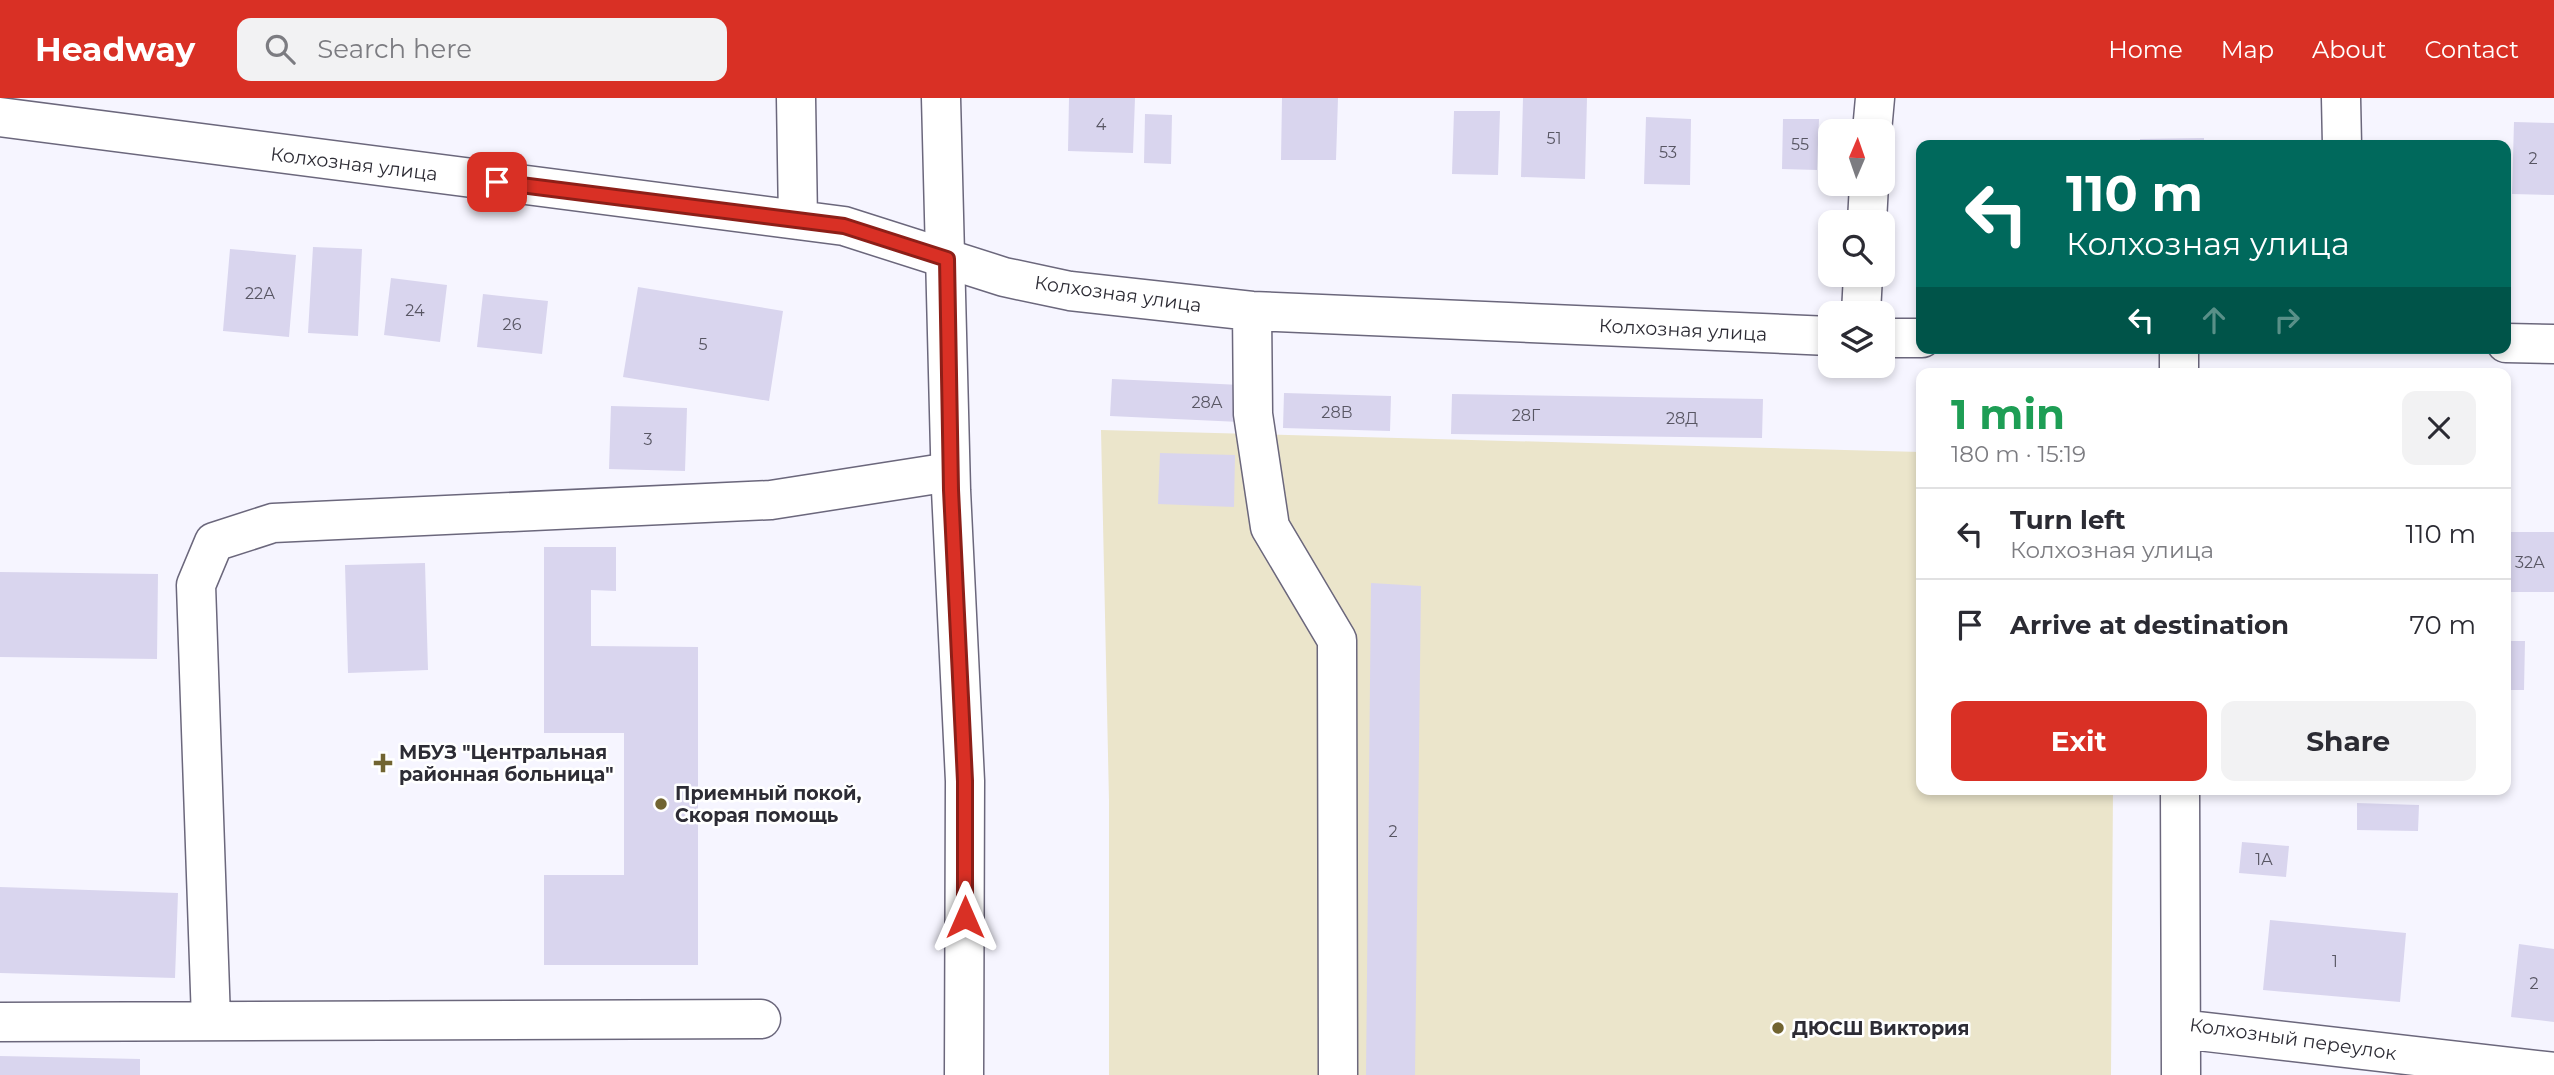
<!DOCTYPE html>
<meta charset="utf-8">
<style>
:root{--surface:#fff;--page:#f2f2f3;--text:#2b2b33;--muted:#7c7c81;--line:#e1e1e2;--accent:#d93025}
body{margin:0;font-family:Montserrat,sans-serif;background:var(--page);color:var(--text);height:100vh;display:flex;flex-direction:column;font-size:26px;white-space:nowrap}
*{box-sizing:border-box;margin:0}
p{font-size:23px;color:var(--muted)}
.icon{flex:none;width:38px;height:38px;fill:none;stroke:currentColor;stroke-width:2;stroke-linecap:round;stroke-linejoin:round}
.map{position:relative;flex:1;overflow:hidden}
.panel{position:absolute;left:1916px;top:270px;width:595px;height:427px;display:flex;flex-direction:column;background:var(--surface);border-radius:14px;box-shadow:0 4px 10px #0003}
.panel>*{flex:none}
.top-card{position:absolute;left:1916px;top:42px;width:595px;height:214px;border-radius:14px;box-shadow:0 4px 10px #0003;background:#00695c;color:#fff;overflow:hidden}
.needle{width:46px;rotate:2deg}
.controls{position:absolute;left:1818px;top:21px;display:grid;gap:14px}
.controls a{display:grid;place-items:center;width:77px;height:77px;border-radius:14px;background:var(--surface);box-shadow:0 4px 10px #0003;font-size:35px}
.pin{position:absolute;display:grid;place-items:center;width:60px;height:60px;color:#fff;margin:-30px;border-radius:14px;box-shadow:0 4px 10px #0006}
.me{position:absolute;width:77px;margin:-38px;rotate:0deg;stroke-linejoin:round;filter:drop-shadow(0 0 5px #0008)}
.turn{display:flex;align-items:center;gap:24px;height:147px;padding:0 35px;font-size:32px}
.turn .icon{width:91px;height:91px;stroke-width:2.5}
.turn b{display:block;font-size:49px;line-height:60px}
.lanes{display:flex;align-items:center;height:66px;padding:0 35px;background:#0003;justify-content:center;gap:35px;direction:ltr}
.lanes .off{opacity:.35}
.round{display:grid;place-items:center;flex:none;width:74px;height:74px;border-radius:14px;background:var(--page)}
.headline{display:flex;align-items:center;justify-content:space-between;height:119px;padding:0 35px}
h1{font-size:42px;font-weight:700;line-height:52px;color:#1e9e55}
.action{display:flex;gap:14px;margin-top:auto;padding:14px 35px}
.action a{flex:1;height:80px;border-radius:14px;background:var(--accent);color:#fff;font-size:28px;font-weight:700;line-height:80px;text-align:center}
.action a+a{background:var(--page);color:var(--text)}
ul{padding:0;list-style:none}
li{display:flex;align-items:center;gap:21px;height:91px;padding:0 35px;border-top:2px solid var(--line)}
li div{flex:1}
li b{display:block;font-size:26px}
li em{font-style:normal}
header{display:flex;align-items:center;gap:42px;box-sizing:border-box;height:98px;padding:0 35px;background:var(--accent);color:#fff}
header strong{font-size:33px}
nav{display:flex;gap:38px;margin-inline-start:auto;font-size:24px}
.search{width:490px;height:63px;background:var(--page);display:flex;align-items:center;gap:18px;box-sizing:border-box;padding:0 24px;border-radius:14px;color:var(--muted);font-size:26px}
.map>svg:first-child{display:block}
.green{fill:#ebe5cb}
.building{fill:#d9d5ee}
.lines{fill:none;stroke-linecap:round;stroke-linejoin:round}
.minor-casing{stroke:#6b677c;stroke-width:41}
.major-casing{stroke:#6b677c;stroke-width:41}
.minor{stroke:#fff;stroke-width:38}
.major{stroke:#fff;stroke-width:38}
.route-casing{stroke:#8d1f18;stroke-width:18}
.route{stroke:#d93025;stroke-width:12}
.poi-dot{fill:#716431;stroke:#fff;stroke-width:2.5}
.labels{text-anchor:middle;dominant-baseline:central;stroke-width:5;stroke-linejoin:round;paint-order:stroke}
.number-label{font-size:16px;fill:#585663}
.street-label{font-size:19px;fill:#2d2c35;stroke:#fff}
.poi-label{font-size:19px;font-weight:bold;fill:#2d2c35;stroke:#fff;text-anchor:start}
</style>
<header>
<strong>Headway</strong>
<div class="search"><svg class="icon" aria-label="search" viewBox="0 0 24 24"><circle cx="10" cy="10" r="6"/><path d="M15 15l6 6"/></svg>Search here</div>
<nav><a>Home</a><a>Map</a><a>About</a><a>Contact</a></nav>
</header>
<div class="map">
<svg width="2554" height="977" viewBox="0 0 2554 977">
<rect width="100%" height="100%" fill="#f6f5ff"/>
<path class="green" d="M 1101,332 L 1921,354 L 1922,691 L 2113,691 L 2111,977 L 1109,977 L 1109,703 Z"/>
<path class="building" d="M 1069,0 L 1135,0 L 1133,55 L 1068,53 Z
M 1282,0 L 1338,0 L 1336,62 L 1281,62 Z
M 1523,0 L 1587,0 L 1585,81 L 1521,79 Z
M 1454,13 L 1500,13 L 1498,77 L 1452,76 Z
M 1145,16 L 1172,17 L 1171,66 L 1144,65 Z
M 1646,19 L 1691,21 L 1690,87 L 1644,86 Z
M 1783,21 L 1819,21 L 1817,72 L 1782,71 Z
M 2514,24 L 2554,25 L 2554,97 L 2512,96 Z
M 2204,40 L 2204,47 L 2140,47 L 2140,41 Z
M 1951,42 L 1986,42 L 1986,47 L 1951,47 Z
M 313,149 L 362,151 L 358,238 L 308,235 Z
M 230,151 L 296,157 L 289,239 L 223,233 Z
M 391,180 L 447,187 L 440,244 L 384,237 Z
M 638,189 L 783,213 L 769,303 L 623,279 Z
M 483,196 L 548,203 L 542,256 L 477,249 Z
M 1112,281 L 1241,287 L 1240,324 L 1110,318 Z
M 1284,295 L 1391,298 L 1390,333 L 1283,330 Z
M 1452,296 L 1763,301 L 1762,340 L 1451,336 Z
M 611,308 L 687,310 L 685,373 L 609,371 Z
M 1160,355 L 1235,357 L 1234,409 L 1158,406 Z
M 2506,434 L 2554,434 L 2554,494 L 2506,494 Z
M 544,449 L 616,449 L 616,493 L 591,492 L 591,548 L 698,549 L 698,867 L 544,867 L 544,777 L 624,777 L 624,635 L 544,635 Z
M 425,465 L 428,572 L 348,575 L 345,467 Z
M 0,474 L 158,476 L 157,561 L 0,559 Z
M 1371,485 L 1421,488 L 1415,977 L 1366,977 Z
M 2506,543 L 2525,543 L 2524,592 L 2506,592 Z
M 2220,691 L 2246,691 L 2246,697 L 2220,696 Z
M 2357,705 L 2419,707 L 2418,733 L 2357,732 Z
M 2242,744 L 2289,748 L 2286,779 L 2239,775 Z
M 0,789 L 178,795 L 175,880 L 0,875 Z
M 2270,822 L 2406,835 L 2400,904 L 2263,892 Z
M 2519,846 L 2554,851 L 2554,924 L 2511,919 Z
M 0,958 L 140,961 L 140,977 L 0,977 Z"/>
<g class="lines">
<g class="minor-casing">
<path id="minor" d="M 796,0 L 798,122
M 2341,0 L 2342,47
M 0,19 L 844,128 L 1004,179 L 1070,193 L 1252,213 L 1830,238
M 1872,33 L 1875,0
M 1867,124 L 1869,86
M 1252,213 L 1253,316 L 1270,429 L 1337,542 L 1338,977
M 1861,215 L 1863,177
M 1883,240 L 1922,240
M 2506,245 L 2554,246
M 2179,250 L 2179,275
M 2180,691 L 2181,977
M 211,922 L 196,487 L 214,444 L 273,425 L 771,402 L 950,374
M 0,924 L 761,921
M 2181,931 L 2554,974"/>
</g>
<g class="major-casing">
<path id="major" d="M 941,0 L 951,392 L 965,683 L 964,977"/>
</g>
<use href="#minor" class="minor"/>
<use href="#major" class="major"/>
</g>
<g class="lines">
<g class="route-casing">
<path id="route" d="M 497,84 L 844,128 L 947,161 L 951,392 L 965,683 L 965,819"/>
</g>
<use href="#route" class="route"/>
</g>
<g class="poi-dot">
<path d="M379.5 654.5h7v7h7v7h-7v7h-7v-7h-7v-7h7z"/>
<circle cx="661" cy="706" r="7"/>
<circle cx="1778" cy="930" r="7"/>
</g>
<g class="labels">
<g class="number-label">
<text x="1101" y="26">4</text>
<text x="1554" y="40">51</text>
<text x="1800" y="46">55</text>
<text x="1668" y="54">53</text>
<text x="2533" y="60">2</text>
<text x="260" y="195">22А</text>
<text x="415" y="212">24</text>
<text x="512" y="226">26</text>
<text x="703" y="246">5</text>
<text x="1207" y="304">28А</text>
<text x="1337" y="314">28В</text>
<text x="1526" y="317">28Г</text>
<text x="1682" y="320">28Д</text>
<text x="648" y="341">3</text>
<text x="2530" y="464">32А</text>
<text x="1393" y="733">2</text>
<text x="2264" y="761">1А</text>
<text x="2335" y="863">1</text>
<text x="2534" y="885">2</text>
</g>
<g class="street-label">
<text transform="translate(354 66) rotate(7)">Колхозная улица</text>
<text transform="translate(1118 196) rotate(8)">Колхозная улица</text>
<text transform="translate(1683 232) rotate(3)">Колхозная улица</text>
<text transform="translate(2293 941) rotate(8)">Колхозный переулок</text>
</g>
<g class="poi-label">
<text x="399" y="654">МБУЗ "Центральная<tspan x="399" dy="22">районная больница"</tspan></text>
<text x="675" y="695">Приемный покой,<tspan x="675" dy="22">Скорая помощь</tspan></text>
<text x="1792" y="930">ДЮСШ Виктория</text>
</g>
</g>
</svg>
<div class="controls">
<a><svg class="needle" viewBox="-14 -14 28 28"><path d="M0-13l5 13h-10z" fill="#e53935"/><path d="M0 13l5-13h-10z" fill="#7c7c81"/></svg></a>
<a><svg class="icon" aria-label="search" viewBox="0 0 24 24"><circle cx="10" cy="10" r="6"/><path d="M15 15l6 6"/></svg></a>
<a><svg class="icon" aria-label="layers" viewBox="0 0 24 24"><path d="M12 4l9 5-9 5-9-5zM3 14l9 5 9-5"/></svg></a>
</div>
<div class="pin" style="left:497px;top:84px;background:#d93025"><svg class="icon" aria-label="arrive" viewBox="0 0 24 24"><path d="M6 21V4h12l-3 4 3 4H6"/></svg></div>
<svg class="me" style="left:965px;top:819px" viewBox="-20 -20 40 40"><path d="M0-17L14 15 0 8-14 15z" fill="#d93025" stroke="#fff" stroke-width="4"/></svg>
<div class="top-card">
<div class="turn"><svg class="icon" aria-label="left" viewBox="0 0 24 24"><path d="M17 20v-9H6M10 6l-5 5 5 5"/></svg><div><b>110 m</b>Колхозная улица</div></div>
<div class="lanes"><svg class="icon" aria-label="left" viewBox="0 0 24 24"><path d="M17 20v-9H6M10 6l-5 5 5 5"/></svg><svg class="icon off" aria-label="ahead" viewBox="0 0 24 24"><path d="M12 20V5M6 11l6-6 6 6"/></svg><svg class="icon off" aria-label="right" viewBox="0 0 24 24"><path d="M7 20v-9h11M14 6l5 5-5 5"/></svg></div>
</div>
<section class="panel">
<div class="headline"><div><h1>1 min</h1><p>180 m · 15:19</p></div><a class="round"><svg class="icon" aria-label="close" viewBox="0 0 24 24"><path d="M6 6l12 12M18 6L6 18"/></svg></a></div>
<ul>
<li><svg class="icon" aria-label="left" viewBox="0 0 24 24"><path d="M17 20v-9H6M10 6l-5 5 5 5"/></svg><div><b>Turn left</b><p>Колхозная улица</p></div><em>110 m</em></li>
<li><svg class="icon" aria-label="arrive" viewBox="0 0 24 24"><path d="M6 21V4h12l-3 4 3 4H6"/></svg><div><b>Arrive at destination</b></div><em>70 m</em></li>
</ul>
<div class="action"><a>Exit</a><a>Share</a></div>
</section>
</div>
